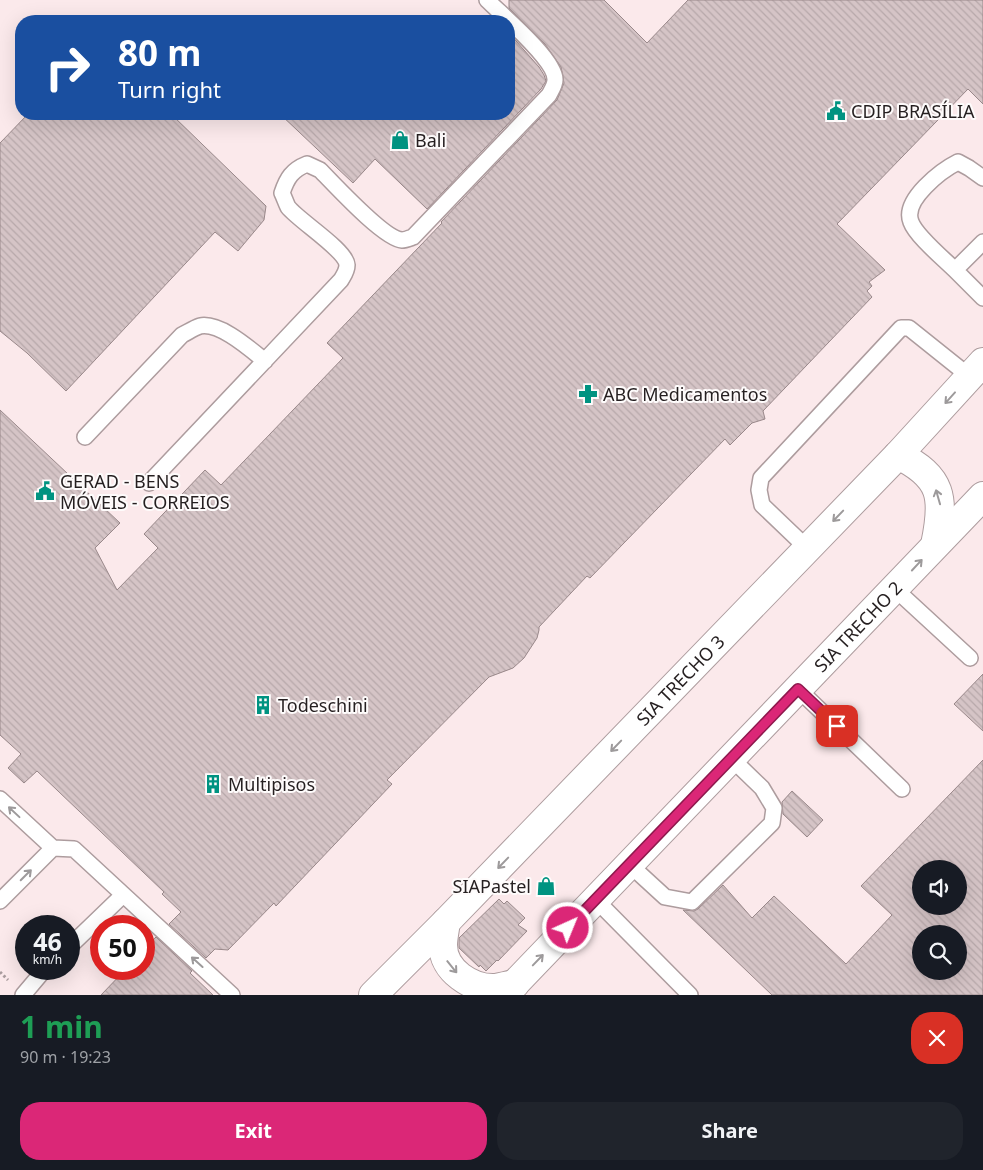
<!DOCTYPE html>
<meta charset="utf-8">
<style>
:root{--surface:#171b24;--page:#20242c;--text:#f1f3f6;--muted:#9ea1a6;--accent:#db2777}
body{margin:0;font-family:"Noto Sans",sans-serif;background:var(--page);color:var(--text);height:100vh;display:flex;flex-direction:column;font-size:19px;white-space:nowrap}
*{box-sizing:border-box;margin:0}
p{font-size:16px;color:var(--muted)}
.icon{flex:none;width:28px;height:28px;fill:none;stroke:currentColor;stroke-width:2;stroke-linecap:round;stroke-linejoin:round}
.map{position:relative;height:995px;overflow:hidden}
.details{display:flex;flex-direction:column;background:var(--surface);flex:1}
.details>*{flex:none}
.guide{position:absolute;left:15px;top:15px;width:500px;height:105px;border-radius:20px;box-shadow:0 5px 20px #0002;background:#1a4fa0;color:#fff;overflow:hidden}
.tools{position:absolute;left:912px;top:860px;display:grid;gap:10px}
.tools a{display:grid;place-items:center;width:55px;height:55px;border-radius:50%;background:var(--surface);box-shadow:0 5px 20px #0002;font-size:25px}
.speed{position:absolute;left:15px;top:915px;display:flex;gap:10px;font-size:25px;font-weight:700;text-align:center}
.speed>*{display:grid;place-content:center;width:65px;height:65px;border-radius:50%;background:var(--surface);box-shadow:0 5px 20px #0002;line-height:1}
.speed small{font-size:12px;font-weight:400}
.speed .limit{border:8px solid #d22;background:#fff;color:#111}
.pin{position:absolute;display:grid;place-items:center;width:42px;height:42px;color:#fff;margin:-21px;border-radius:10px;box-shadow:0 2px 8px #0006}
.me{position:absolute;width:55px;margin:-28px;rotate:44deg;stroke-linejoin:round;filter:drop-shadow(0 0 4px #0008)}
.turn{display:flex;align-items:center;gap:18px;height:105px;padding:0 20px;font-size:22px}
.turn .icon{width:65px;height:65px;stroke-width:2.5}
.turn b{display:block;font-size:35px;line-height:42px}
.round{display:grid;place-items:center;flex:none;width:52px;height:52px;border-radius:20px;background:var(--page)}
.summary{display:flex;align-items:center;justify-content:space-between;height:85px;padding:0 20px}
h1{font-size:30px;font-weight:700;line-height:38px;color:#1e9e55}
.button{display:flex;gap:10px;margin-top:auto;padding:10px 20px}
.button a{flex:1;height:58px;border-radius:20px;background:var(--accent);color:#fff;font-size:20px;font-weight:700;line-height:58px;text-align:center}
.button a+a{background:var(--page);color:var(--text)}
.map>svg:first-child{display:block}
.building{fill:url(#building-back-hatch);stroke:#99888a;fill-rule:evenodd}
.lines{fill:none;stroke-linecap:round;stroke-linejoin:round}
.lane-casing{stroke:#ad9c9e;stroke-width:18}
.secondary-casing{stroke:#ad9c9e;stroke-width:30}
.path{stroke:#a89b9d;stroke-width:3;stroke-dasharray:2.5 2.5;stroke-linecap:butt}
.lane{stroke:#fff;stroke-width:15}
.secondary{stroke:#fff;stroke-width:28}
.oneway{stroke:#9d9a9b}
.route-casing{stroke:#8e194d;stroke-width:12}
.route{stroke:#db2777;stroke-width:9}
.labels{text-anchor:middle;dominant-baseline:central;stroke-width:4;stroke-linejoin:round;paint-order:stroke}
.poi-label{font-size:18px;fill:#251f20;stroke:#fefbfb;text-anchor:start}
.street-label{font-size:18px;fill:#251f20;stroke:#fefbfb}
</style>
<div class="map">
<svg width="983" height="995" viewBox="0 0 983 995">
<defs>
<pattern id="building-back-hatch" width="6" height="6" patternUnits="userSpaceOnUse" patternTransform="scale(1.25)"><rect width="6" height="6" fill="#d5c4c6"/><path d="M-1 5l2 2M0 0l6 6M5-1l2 2" fill="none" stroke="#b7a8aa"/></pattern>
</defs>
<rect width="100%" height="100%" fill="#fbe9eb"/>
<path class="building" d="M 509,0 L 604,0 L 647,43 L 688,0 L 983,0 L 983,104 L 968,89 L 837,224 L 885,270 L 869,282 L 872,286 L 867,291 L 872,297 L 763,411 L 765,419 L 752,423 L 730,445 L 725,439 L 590,578 L 587,576 L 539,627 L 539,630 L 537,638 L 524,658 L 513,668 L 489,677 L 387,780 L 392,784 L 276,906 L 274,903 L 228,950 L 215,949 L 206,958 L 169,924 L 181,912 L 162,894 L 164,892 L 37,771 L 24,783 L 8,768 L 21,754 L 0,735 L 0,410 L 120,523 L 95,548 L 117,590 L 158,548 L 144,534 L 205,470 L 221,485 L 343,358 L 327,343 L 442,223 L 441,222 L 557,100 L 564,83 L 561,67 L 545,44 L 509,8 Z
M 509,33 L 539,67 L 544,75 L 546,81 L 544,84 L 541,89 L 427,209 L 375,159 L 353,183 L 280,114 L 509,114 Z
M 28,114 L 171,114 L 266,206 L 264,220 L 238,251 L 215,232 L 66,391 L 27,353 L 0,331 L 0,143 Z
M 983,674 L 983,731 L 954,704 Z
M 983,760 L 983,995 L 772,995 L 683,910 L 694,911 L 698,909 L 723,885 L 752,918 L 774,896 L 846,964 L 892,915 L 861,886 ZM 921,869 L 959,869 L 959,906 L 921,906 ZM 921,934 L 959,934 L 959,971 L 921,971 Z
M 792,791 L 823,820 L 807,837 L 783,814 L 782,802 Z
M 499,899 L 504,904 L 507,901 L 525,918 L 518,925 L 527,931 L 498,961 L 497,960 L 486,971 L 480,965 L 479,967 L 459,948 L 459,938 Z
M 156,937 L 192,971 L 190,973 L 213,995 L 101,995 L 126,969 L 144,969 L 144,950 Z"/>
<g class="lines">
<g class="lane-casing">
<path id="lane" d="M 983,242 L 955,270 L 983,298
M 955,270 C 944,259 916,236 911,222 C 902,200 942,170 958,162 L 969,168 L 983,178
M 85,437 L 182,335 C 188,332 194,328 200,326 C 220,322 250,349 265,361
M 149,483 L 341,280 C 344,275 347,271 347,265 C 346,250 299,221 288,207 C 286,203 284,197 282,193 C 287,178 292,170 307,164 L 320,170 C 334,184 384,239 402,240 C 405,240 410,238 413,237 L 549,95 C 551,91 555,85 555,80 C 556,60 502,15 487,0
M 807,548 L 762,505 L 759,490 L 761,478 L 901,328 L 909,328 L 969,376
M 894,588 L 970,658
M 798,689 L 902,789
M 0,799 L 53,848 L 74,849 L 232,995
M 629,864 L 665,897 L 692,902 L 772,823 L 774,808 L 762,788 L 731,758
M 595,899 L 690,995
M 0,901 L 53,848
M 69,947 L 123,895
M 23,995 L 45,969"/>
</g>
<g class="secondary-casing">
<g id="secondary">
<path d="M 898,455 C 943,477 945,498 935,545"/>
<path d="M 446,922 C 445,929 443,938 443,945 C 443,971 472,989 495,988 C 502,987 508,985 515,984"/>
<path id="s1" d="M 373,995 L 446,922 L 898,455 L 983,362"/>
<path id="s2" d="M 504,995 L 983,496"/>
</g>
</g>
<path class="path" d="M 0,972 L 8,980"/>
<use href="#lane" class="lane"/>
<use href="#secondary" class="secondary"/>
</g>
<defs><path id="oneway-shaft" d="M-6 0H5M1.5-3L5.5 0L1.5 3" fill="none" stroke-width="1.6" stroke-linecap="round" stroke-linejoin="round" transform="scale(1.25)"/></defs>
<g class="oneway">
<use href="#oneway-shaft" transform="translate(950 398) rotate(132)"/>
<use href="#oneway-shaft" transform="translate(938 497) rotate(-106)"/>
<use href="#oneway-shaft" transform="translate(838 516) rotate(134)"/>
<use href="#oneway-shaft" transform="translate(917 565) rotate(-47)"/>
<use href="#oneway-shaft" transform="translate(616 746) rotate(134)"/>
<use href="#oneway-shaft" transform="translate(14 812) rotate(-137)"/>
<use href="#oneway-shaft" transform="translate(503 863) rotate(134)"/>
<use href="#oneway-shaft" transform="translate(26 875) rotate(-45)"/>
<use href="#oneway-shaft" transform="translate(538 960) rotate(-46)"/>
<use href="#oneway-shaft" transform="translate(197 962) rotate(-138)"/>
<use href="#oneway-shaft" transform="translate(452 967) rotate(51)"/>
</g>
<g class="lines">
<g class="route-casing">
<path id="route" d="M 568,928 L 798,689 L 837,726"/>
</g>
<use href="#route" class="route"/>
</g>
<defs>
<g id="civic-bare" transform="scale(1.5)"><path d="M-.6-6.5H3V-4.5H.6V-3L4-1V1h2V6H-6V1h2V-1L-.6-3ZM-1.2 2.5V6h2.4V2.5Z" fill="#009381" stroke="#fefbfb" stroke-width="2.5" paint-order="stroke"/></g>
<g id="shop-bare" transform="scale(1.5)"><path d="M-5-2.5h2.3a2.7 3.5 0 0 1 5.4 0H5L5.5 6h-11ZM-1.5-2.5h3a1.5 2.3 0 0 0-3 0Z" fill="#009381" stroke="#fefbfb" stroke-width="2.5" paint-order="stroke"/></g>
<g id="pharmacy-bare" transform="scale(1.5)"><path d="M-2-6h4v4h4v4h-4v4h-4v-4h-4v-4h4Z" fill="#009381" stroke="#fefbfb" stroke-width="2.5" paint-order="stroke"/></g>
<g id="building-bare" transform="scale(1.5)"><path d="M-4-6H4V6H1V3H-1V6H-4ZM-2.5-4.3h1.7v1.8h-1.7ZM.8-4.3h1.7v1.8H.8ZM-2.5-1h1.7V.8h-1.7ZM.8-1h1.7V.8H.8Z" fill="#009381" stroke="#fefbfb" stroke-width="2.5" paint-order="stroke"/></g>
</defs>
<g fill-rule="evenodd">
<use href="#civic-bare" x="836" y="111"/>
<use href="#shop-bare" x="400" y="140"/>
<use href="#pharmacy-bare" x="588" y="394"/>
<use href="#civic-bare" x="45" y="491"/>
<use href="#building-bare" x="263" y="705"/>
<use href="#building-bare" x="213" y="784"/>
<use href="#shop-bare" x="546" y="886"/>
</g>
<g class="labels">
<g class="poi-label">
<text x="851" y="111">CDIP BRASÍLIA</text>
<text x="415" y="140">Bali</text>
<text x="603" y="394">ABC Medicamentos</text>
<text x="60" y="481">GERAD - BENS<tspan x="60" dy="21">MÓVEIS - CORREIOS</tspan></text>
<text x="278" y="705">Todeschini</text>
<text x="228" y="784">Multipisos</text>
<text x="531" y="886" text-anchor="end">SIAPastel</text>
</g>
<g class="street-label">
<text stroke="none"><textPath href="#s2" startOffset="511">SIA TRECHO 2</textPath></text>
<text stroke="none"><textPath href="#s1" startOffset="440">SIA TRECHO 3</textPath></text>
</g>
</g>
</svg>
<div class="tools">
<a><svg class="icon" aria-label="sound" viewBox="0 0 24 24"><path d="M4 9h4l5-4v14l-5-4H4zM17 9q2 3 0 6"/></svg></a>
<a><svg class="icon" aria-label="search" viewBox="0 0 24 24"><circle cx="10" cy="10" r="6"/><path d="M15 15l6 6"/></svg></a>
</div>
<div class="speed"><div>46<small>km/h</small></div><div class="limit">50</div></div>
<div class="pin" style="left:837px;top:726px;background:#d93025"><svg class="icon" aria-label="arrive" viewBox="0 0 24 24"><path d="M6 21V4h12l-3 4 3 4H6"/></svg></div>
<svg class="me" style="left:568px;top:928px" viewBox="-20 -20 40 40"><circle r="17" fill="#db2777" stroke="#fff" stroke-width="3"/><path d="M0-11L8 9 0 5-8 9z" fill="#fff"/></svg>
<div class="guide">
<div class="turn"><svg class="icon" aria-label="right" viewBox="0 0 24 24"><path d="M7 20v-9h11M14 6l5 5-5 5"/></svg><div><b>80 m</b>Turn right</div></div>
</div>
</div>
<section class="details">
<div class="summary"><div><h1>1 min</h1><p>90 m · 19:23</p></div><a class="round" style="background:#d93025;color:#fff"><svg class="icon" aria-label="close" viewBox="0 0 24 24"><path d="M6 6l12 12M18 6L6 18"/></svg></a></div>
<div class="button"><a>Exit</a><a>Share</a></div>
</section>
